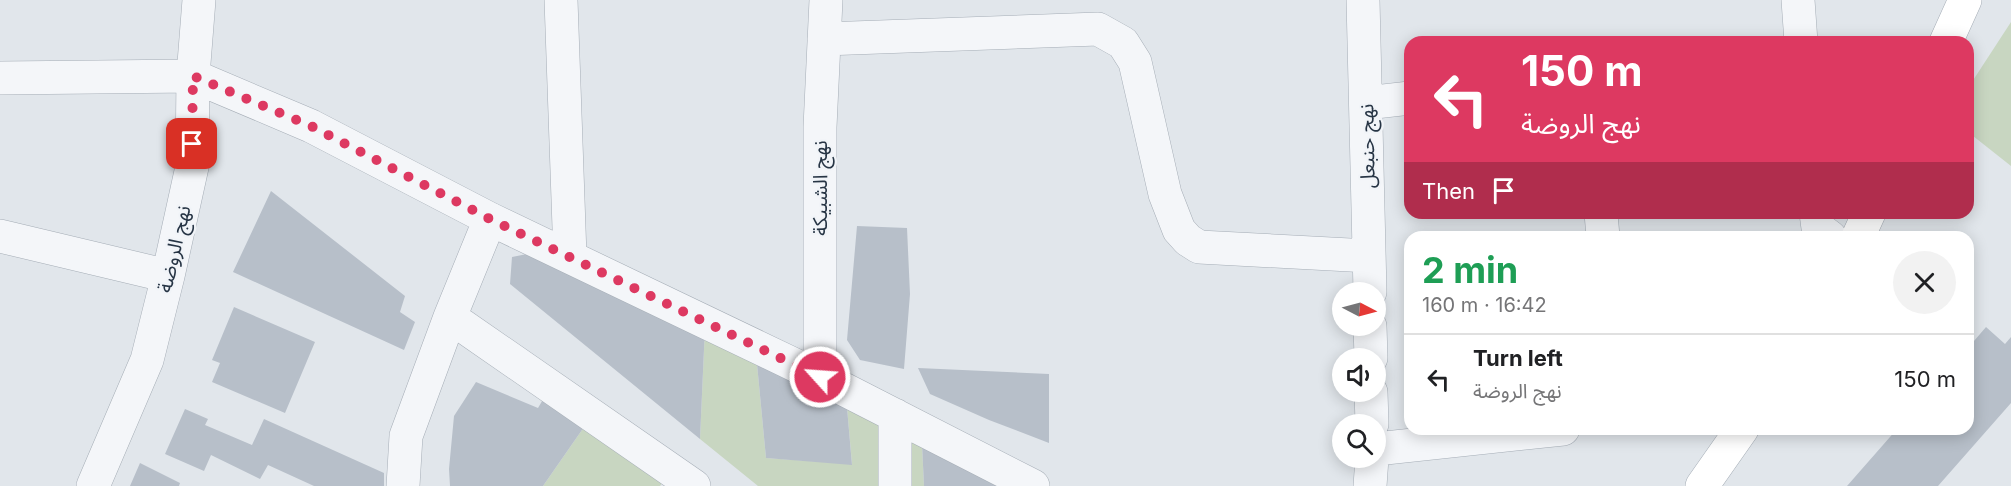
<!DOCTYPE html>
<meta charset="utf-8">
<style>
:root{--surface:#fff;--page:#f2f2f2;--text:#202124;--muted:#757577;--line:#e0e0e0}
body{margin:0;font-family:Inter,"Noto Sans Arabic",sans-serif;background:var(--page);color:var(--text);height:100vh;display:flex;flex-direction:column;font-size:22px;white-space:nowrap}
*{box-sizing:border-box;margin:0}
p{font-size:20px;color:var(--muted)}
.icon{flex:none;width:33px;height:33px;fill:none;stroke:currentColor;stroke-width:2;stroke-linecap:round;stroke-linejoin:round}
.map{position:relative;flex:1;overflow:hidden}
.details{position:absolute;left:1404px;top:231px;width:570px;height:204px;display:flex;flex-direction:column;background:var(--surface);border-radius:18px;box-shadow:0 3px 15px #0003}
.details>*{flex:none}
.guide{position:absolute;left:1404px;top:36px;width:570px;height:183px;border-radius:18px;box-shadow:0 3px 15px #0003;background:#dd3961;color:#fff;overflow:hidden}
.needle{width:39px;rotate:96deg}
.fabs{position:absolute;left:1332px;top:282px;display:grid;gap:12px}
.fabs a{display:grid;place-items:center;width:54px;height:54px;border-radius:50%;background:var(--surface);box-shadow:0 3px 15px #0003;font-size:30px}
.pin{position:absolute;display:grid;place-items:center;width:51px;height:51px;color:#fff;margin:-26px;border-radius:12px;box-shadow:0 3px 9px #0006}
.me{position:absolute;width:66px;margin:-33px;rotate:296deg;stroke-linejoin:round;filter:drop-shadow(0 0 4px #0008)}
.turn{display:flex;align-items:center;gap:21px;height:126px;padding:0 18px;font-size:27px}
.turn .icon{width:78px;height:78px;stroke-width:2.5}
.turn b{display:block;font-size:42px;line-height:51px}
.then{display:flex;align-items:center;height:57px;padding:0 18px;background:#0003;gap:12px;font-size:22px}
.round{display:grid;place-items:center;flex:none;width:63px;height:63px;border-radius:32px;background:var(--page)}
.headline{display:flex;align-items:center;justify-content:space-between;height:102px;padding:0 18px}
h1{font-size:36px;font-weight:700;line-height:45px;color:#1e9e55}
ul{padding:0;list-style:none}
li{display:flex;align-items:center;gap:18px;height:90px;padding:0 18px;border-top:2px solid var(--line)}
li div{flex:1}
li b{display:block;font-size:22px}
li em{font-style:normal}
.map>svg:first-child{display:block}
.green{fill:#c8d6c1}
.building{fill:#b7bfc9}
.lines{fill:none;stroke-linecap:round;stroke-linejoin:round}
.street-casing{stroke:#a5adb6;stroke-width:34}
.secondary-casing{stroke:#a5adb6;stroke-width:34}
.street{stroke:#f4f6f9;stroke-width:33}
.secondary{stroke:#fff;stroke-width:33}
.route{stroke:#dd3961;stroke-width:10;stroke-dasharray:0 18}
.labels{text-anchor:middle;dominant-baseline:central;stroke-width:4.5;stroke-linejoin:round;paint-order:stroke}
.street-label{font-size:20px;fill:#273545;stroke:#f1f4f8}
</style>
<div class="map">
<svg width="2011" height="486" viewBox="0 0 2011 486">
<rect width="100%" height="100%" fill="#e1e6eb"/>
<path class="green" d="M 2011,22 L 2011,166 L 1968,132 L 1968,88 Z
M 705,327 L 757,364 L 766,458 L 852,464 L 846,396 L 922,444 L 924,486 L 758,486 L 700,439 Z
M 591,417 L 666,478 L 660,486 L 543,486 Z"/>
<path class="building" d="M 271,191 L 405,296 L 400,312 L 415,322 L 404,350 L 233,272 Z
M 857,226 L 907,228 L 910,294 L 904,369 L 860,360 L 847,340 Z
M 542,251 L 705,327 L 700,439 L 510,284 L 512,257 Z
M 234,307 L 315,342 L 285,413 L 212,382 L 220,363 L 212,360 Z
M 1986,327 L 2005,344 L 2011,337 L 2011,403 L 1938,486 L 1847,486 L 1897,429 L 1968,429 L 1968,348 Z
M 757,364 L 846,396 L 852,465 L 766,458 Z
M 918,368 L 1049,374 L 1049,443 L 989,420 L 930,394 Z
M 476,382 L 538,408 L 548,391 L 591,417 L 543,486 L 450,486 L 449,469 L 454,416 Z
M 185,409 L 208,419 L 205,425 L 252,445 L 264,419 L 384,473 L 384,486 L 314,486 L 268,465 L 260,479 L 211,455 L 204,471 L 165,454 Z
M 922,444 L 1006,486 L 924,486 Z
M 140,463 L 180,483 L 179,486 L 130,486 Z"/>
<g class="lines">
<g class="street-casing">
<path id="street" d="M 561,0 L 570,256
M 1363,0 L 1370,292
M 1798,0 L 1801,42
M 824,39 L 1098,29 L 1123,43 L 1135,62 L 1165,194 L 1179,230 L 1188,240 L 1199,247 L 1369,256
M 0,78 L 193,76 L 311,126 L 490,219 L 820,377 L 1033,486
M 1366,103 L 1410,98
M 1601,213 L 1603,237
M 1816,213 L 1818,228 L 1830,237
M 0,236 L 168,276
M 450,317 L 490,219
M 1370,326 L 1371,358
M 820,377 L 820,127 L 826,0
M 1371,392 L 1372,424
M 1376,449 L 1563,429
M 93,486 L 147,360 L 168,276 L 192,167 L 193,76 L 199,0
M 403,486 L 406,436 L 450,317 L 694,486
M 895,486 L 895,415
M 1370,486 L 1372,458"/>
</g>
<g class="secondary-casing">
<path id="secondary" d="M 1946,42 L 1965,0
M 1858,237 L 1869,213
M 1702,486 L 1742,429"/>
</g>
<use href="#street" class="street"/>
<use href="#secondary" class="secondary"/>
</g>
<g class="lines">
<path class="route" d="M 192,144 L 193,76 L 311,126 L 490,219 L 820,377"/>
</g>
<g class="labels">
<g class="street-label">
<text transform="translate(1367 146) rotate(-91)">نهج حنبعل</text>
<text transform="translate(820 188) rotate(-90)">نهج الشبيكة</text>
<text transform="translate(174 249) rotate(-77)">نهج الروضة</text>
</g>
</g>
</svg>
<div class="fabs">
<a><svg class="needle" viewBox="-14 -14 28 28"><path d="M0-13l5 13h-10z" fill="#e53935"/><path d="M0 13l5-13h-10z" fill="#757577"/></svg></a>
<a><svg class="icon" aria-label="sound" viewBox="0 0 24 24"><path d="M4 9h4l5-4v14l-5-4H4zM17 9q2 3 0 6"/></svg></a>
<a><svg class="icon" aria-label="search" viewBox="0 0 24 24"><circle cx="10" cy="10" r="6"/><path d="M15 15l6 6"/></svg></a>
</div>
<div class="pin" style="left:192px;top:144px;background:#d93025"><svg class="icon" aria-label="arrive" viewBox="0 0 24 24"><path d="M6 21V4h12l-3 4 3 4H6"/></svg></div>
<svg class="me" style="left:820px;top:377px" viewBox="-20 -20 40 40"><circle r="17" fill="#dd3961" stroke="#fff" stroke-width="3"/><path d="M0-11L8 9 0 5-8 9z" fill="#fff"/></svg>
<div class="guide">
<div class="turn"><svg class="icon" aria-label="left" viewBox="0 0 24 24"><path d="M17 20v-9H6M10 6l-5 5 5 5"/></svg><div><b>150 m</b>نهج الروضة</div></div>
<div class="then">Then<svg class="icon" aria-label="arrive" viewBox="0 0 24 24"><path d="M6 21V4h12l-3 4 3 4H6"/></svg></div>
</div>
<section class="details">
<div class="headline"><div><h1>2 min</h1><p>160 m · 16:42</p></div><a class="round"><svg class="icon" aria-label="close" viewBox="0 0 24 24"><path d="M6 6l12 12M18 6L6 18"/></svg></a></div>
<ul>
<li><svg class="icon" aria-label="left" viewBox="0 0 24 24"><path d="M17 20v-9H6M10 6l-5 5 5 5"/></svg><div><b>Turn left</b><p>نهج الروضة</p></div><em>150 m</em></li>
</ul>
</section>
</div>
